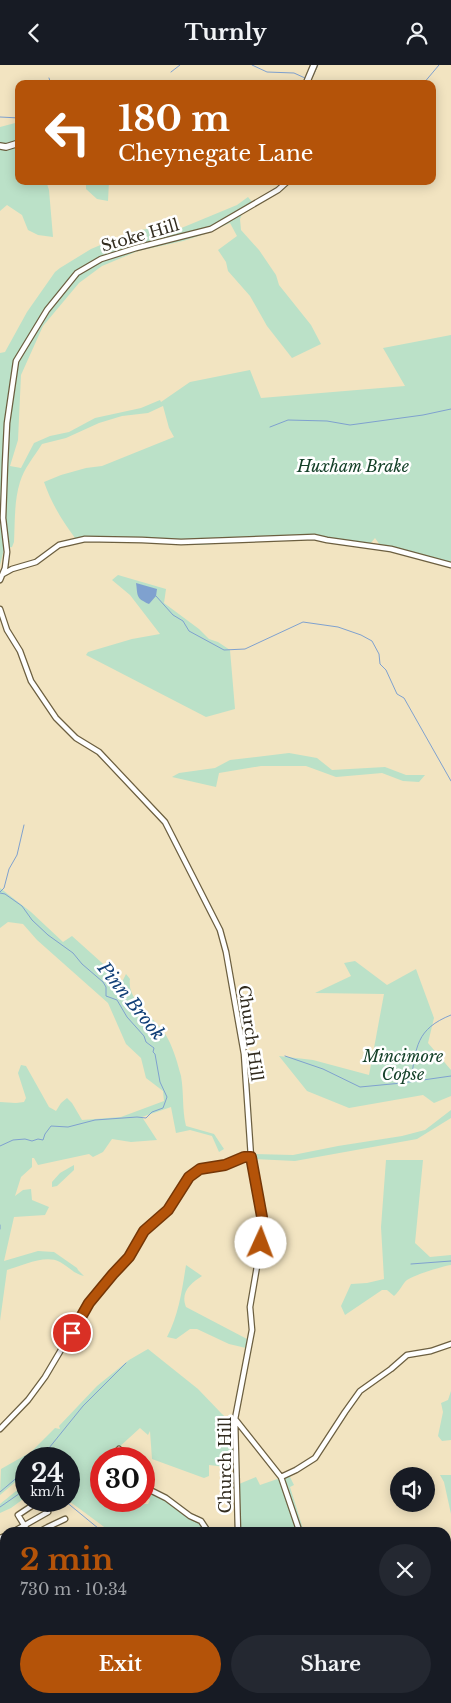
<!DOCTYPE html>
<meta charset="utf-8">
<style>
:root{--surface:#171b24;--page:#242831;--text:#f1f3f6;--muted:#9ea1a6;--accent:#b45309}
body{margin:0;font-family:"Libre Baskerville",serif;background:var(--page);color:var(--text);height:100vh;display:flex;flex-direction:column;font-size:19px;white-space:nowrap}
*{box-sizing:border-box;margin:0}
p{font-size:16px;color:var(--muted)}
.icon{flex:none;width:28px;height:28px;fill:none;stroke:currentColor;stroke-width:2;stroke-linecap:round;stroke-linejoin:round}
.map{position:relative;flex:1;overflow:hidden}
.panel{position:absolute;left:0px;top:1462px;width:451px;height:176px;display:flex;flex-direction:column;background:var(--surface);border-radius:15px 15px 0 0;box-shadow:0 2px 12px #0003}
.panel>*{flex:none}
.guide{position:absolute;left:15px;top:15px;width:421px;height:105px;border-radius:10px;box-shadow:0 2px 12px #0003;background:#b45309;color:#fff;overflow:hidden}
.fabs{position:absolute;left:390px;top:1402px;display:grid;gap:10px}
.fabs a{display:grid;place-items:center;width:45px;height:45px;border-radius:50%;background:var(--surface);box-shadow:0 2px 12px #0003;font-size:25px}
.speed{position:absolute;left:15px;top:1382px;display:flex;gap:10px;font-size:25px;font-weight:700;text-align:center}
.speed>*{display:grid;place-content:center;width:65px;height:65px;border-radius:50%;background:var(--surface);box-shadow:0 2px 12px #0003;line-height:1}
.speed small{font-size:12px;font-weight:400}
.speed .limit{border:8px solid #d22;background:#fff;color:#111}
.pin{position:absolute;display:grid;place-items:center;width:42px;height:42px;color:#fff;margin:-21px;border:2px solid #fff;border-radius:50%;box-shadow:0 1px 5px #0007}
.me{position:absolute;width:55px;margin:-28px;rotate:2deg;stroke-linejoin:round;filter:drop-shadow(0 0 4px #0008)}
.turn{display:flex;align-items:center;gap:18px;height:105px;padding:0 20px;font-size:22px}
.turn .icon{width:65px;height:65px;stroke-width:2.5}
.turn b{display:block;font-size:35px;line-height:42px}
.round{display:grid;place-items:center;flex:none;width:52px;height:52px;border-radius:26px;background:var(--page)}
.overview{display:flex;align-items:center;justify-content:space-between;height:85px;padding:0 20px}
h1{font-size:30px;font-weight:800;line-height:38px;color:var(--accent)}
.cta{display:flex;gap:10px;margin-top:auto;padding:10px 20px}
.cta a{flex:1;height:58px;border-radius:30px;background:var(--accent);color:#fff;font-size:20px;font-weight:800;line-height:58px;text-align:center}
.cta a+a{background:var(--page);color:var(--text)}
header{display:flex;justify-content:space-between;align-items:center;height:65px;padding:0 20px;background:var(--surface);font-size:22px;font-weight:800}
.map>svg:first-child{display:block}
.commercial{fill:#ead4e1}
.green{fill:#bbe1c8}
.water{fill:#7fa1cf}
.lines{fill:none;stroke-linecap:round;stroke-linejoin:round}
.stream{stroke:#7fa1cf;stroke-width:1}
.minor-casing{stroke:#6c5f40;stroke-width:7}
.major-casing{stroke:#6c5f40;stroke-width:8}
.minor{stroke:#fff;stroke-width:4.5}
.major{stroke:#fff;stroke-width:5.5}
.route-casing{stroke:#753606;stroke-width:12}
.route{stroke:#b45309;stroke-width:9}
.labels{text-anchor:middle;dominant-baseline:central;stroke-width:5;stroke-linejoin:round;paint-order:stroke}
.street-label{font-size:16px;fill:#322c1f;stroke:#fff}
.park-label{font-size:16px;font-style:italic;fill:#154129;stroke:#fff}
.water-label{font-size:18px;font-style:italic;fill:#113f77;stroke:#fff}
</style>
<header><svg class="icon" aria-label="back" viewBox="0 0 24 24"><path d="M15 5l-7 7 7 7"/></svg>Turnly<svg class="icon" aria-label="person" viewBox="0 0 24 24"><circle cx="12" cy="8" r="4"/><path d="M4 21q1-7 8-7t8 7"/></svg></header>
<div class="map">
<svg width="451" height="1638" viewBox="0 0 451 1638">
<rect width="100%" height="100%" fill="#f2e4c1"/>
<path class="commercial" d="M 0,1576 L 5,1581 L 5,1618 L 0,1613 Z"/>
<path class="green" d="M 19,57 L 19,116 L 46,116 L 49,125 L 53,172 L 38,170 L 28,165 L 22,150 L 7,140 L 0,146 L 0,62 Z
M 86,116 L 109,116 L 108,136 L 97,134 L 86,124 Z
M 248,132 L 253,138 L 245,142 L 240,154 L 241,165 L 259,185 L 276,210 L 279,220 L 311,260 L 321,279 L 292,293 L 267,261 L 250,231 L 228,206 L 226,197 L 218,185 L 237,171 L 230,158 L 205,169 L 183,176 L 138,186 L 102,201 L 79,218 L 43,261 L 21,310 L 18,375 L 10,401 L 21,403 L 34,378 L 50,371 L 69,367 L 95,353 L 141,343 L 160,335 L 161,337 L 190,317 L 250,305 L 261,333 L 405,321 L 383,283 L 451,270 L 451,500 L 380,480 L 375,473 L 370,479 L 331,474 L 279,474 L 200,480 L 113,474 L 79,478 C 64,459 52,440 44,417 L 61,410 L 86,403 L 102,401 L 174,372 L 169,363 L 163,341 L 148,348 L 122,351 L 99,358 L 66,373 L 42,379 C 34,392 24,403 20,417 C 14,436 15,458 14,477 L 12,482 L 4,484 L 0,500 L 0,288 L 5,287 L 27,247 L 55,207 L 60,203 L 91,184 L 129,168 L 176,157 L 179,164 L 237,140 Z
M 118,510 L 166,524 L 164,538 L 199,564 L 209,574 L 218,577 L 230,585 L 235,644 L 206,652 L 86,590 L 88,587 L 132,574 L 160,569 L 130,530 L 112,515 Z
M 289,688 L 317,693 L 332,705 L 385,702 L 406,710 L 425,710 L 419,717 L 403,716 L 382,708 L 336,712 L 306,701 L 261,701 L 219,708 L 216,722 L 172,712 L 179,708 L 215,703 L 230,695 Z
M 0,823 L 31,847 L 63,877 L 72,871 L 111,906 L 117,919 L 121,919 L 126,909 L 130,914 C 126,938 159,954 168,974 C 174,985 178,1000 181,1011 C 184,1028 182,1045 186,1061 L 214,1069 L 224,1084 L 219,1087 L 212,1071 L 190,1065 L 176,1068 L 171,1042 L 142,1052 L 157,1075 L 131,1077 L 112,1074 L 103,1087 L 93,1092 L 89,1089 L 38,1100 L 34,1093 L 32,1093 L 32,1102 L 21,1112 L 15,1131 L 23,1125 L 31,1124 L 32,1135 L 49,1142 L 45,1150 L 14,1152 L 4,1196 L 38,1186 L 54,1187 L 77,1203 L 78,1205 L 84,1211 C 74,1209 69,1202 60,1197 C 45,1189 22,1201 7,1205 L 0,1256 L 0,1037 L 16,1038 L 24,1037 L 26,1033 L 18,1008 L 21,1000 L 26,1001 L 49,1042 L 56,1046 L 61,1038 L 67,1033 L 72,1038 L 82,1055 L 121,1052 L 164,1036 L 163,1026 L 146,1013 L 141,993 L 126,979 L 108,938 L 37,875 L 23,859 L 8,857 L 0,863 Z
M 355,896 L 387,920 L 416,904 L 434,953 L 428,978 L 451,1005 L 451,1031 L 434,1038 L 423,1030 L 349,1043 L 307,1026 L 279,991 L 313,995 L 369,1010 L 384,929 L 315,928 L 351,911 L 344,898 Z
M 451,1045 L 451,1053 L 417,1074 L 295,1096 L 254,1094 L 254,1089 L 293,1090 L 338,1081 L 402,1071 L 425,1065 Z
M 386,1095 L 423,1095 L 415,1178 L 430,1192 L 451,1190 L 451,1200 C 443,1201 414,1210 407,1215 C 403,1218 400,1226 394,1231 L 387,1225 L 382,1225 L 345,1250 L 341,1241 L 351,1219 L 367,1218 L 384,1214 L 381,1162 Z
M 74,1100 L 74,1105 L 57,1121 L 52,1122 L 52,1117 L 60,1108 Z
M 186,1200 L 202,1211 C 191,1218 180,1227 186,1242 L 247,1274 L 246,1283 L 229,1279 L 197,1264 L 190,1264 L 176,1274 L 167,1272 C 179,1249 182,1225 186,1200 Z
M 148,1284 L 198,1324 L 222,1349 L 232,1358 L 234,1403 L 209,1400 L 209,1411 L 204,1413 L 152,1394 L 150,1366 L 148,1370 L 140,1363 L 106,1394 L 101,1394 L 101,1398 L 93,1405 L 101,1412 L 101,1436 L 130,1436 L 129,1439 L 148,1439 L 150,1435 L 147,1433 L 150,1427 L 192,1449 L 202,1453 L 213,1467 L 168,1468 L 158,1465 L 111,1467 L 69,1436 L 69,1394 L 50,1394 L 48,1389 L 43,1394 L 26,1394 L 26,1408 L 0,1430 L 1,1404 L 31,1387 L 55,1363 L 60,1364 L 59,1361 L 97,1321 L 129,1295 Z
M 451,1326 L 451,1375 L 442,1376 L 438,1371 L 443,1347 L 441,1338 L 448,1335 Z
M 289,1410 L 294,1420 L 290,1422 L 304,1467 L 240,1467 L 239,1419 L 256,1412 L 260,1420 Z
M 440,1410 L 451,1410 L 451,1449 L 444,1417 Z
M 26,1418 L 26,1432 L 11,1443 L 0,1448 L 0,1439 Z
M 451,1498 L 451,1638 L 426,1638 L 423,1634 L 446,1634 L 446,1500 Z"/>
<path class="water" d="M 136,518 L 157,524 L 156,531 L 149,539 C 135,533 138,530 136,518 Z"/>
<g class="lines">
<path class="stream" d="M 252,0 L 267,7 L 294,8 L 305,13
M 171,7 L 180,0
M 313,11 L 318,0
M 49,13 L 51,19
M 423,19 L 439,0
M 0,52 L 19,53
M 270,362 L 288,355 L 327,356 L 350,360 L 423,350 L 451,344
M 156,531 L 173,550 L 183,556 L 189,566 L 224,585 L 245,584 L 303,557 L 338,562 L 361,570 L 372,576 L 379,589 L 380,599 L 386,605 L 397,629 L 404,633 L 451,716
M 0,827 L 4,823 L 9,804 L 17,790 L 24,760
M 0,828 L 5,829 L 22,841 L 32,855 L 48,870 L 73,888 L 82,899 L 103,917 L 106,922 L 106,931 L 117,935 L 127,952 L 144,971 L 146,977 L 154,983 L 153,987 L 155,989 L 160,1017 L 167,1032 L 163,1043 L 152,1047 L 146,1053 L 137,1052 L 95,1055 L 68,1062 L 51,1061 L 45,1069 L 43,1075 L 38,1074 L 32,1076 L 25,1074 L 13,1075 L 0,1081
M 285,991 L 323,1004 L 360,1022 L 402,1018 L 451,1011
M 411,1016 C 416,982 416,964 451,950
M 0,1160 L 0,1164
M 411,1199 L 451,1196
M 38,1394 L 49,1383 L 83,1341 L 126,1298
M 0,1427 L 26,1405
M 65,1436 L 104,1468
M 0,1442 L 26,1424
M 147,1468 L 158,1465 L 162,1468"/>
<g class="minor-casing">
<path id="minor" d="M 3,509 L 12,504 L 36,497 L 59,480 L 85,474 L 142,475 L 181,477 L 314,472 L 327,475 L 391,484 L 451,500
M 0,515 L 5,503 L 7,487 L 3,453 L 5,399 L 7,358 L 16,296 L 47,245 L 77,208 L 101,194 L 136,183 L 211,164 L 278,125 L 288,116
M 0,544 L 7,565 L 20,586 L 31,616 L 56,653 L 76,673 L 99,687 L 165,757 L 220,865 L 226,887 L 244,989 L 251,1092 L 262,1152 L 261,1178 L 250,1242 L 252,1265 L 235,1354 L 238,1468
M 235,1354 L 281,1412 L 300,1468
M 0,1364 L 28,1335 L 45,1312 L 87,1241 L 113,1209 L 129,1192 L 144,1166 L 167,1145 L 189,1112 L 200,1104 L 225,1100 L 244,1092 L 251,1092
M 119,1384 L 130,1394
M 144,1405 L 144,1409
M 281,1412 L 296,1405 L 315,1393 L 345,1347 L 360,1326 L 391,1304 L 407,1290 L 431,1286 L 451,1279
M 144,1422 L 166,1433 L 190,1451 L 201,1456 L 209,1468
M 11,1468 L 48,1447
M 29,1468 L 18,1450 L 39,1436
M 37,1468 L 48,1462
M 51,1468 L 48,1462 L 65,1454
M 0,1473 L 5,1471
M 0,1486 L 5,1484
M 0,1525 L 5,1522
M 0,1537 L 5,1538
M 0,1572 L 5,1577
M 0,1599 L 4,1603
M 57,1634 L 60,1638
M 247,1634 L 247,1638
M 371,1634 L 374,1638
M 392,1634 L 395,1638
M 43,1638 L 44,1634
M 66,1638 L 68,1634
M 98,1638 C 116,1629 145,1638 164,1634
M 325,1638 L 326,1634"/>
</g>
<g class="major-casing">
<path id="major" d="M 306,19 L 314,0
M 0,81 L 6,82 L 19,78"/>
</g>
<use href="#minor" class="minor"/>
<use href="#major" class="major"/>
</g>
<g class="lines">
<g class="route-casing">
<path id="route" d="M 72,1268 L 89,1238 L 113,1209 L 129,1192 L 144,1166 L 168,1145 L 189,1112 L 200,1104 L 225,1100 L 244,1092 L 251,1092 L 262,1152 L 261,1178"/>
</g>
<use href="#route" class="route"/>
</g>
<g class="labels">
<g class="street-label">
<text transform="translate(140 170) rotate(-16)">Stoke Hill</text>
<text transform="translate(251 968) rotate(82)">Church Hill</text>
<text transform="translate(225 1400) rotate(-90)">Church Hill</text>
</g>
<g class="park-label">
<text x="353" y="401">Huxham Brake</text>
<text x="403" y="991">Mincimore<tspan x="403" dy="18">Copse</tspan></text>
</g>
<g class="water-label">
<text transform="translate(131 936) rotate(51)">Pinn Brook</text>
</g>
</g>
</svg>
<div class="fabs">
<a><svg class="icon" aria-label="sound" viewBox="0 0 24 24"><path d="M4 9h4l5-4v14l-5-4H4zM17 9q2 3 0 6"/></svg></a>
</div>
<div class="speed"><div>24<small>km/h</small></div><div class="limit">30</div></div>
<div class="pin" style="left:72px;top:1268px;background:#d93025"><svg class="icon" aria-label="arrive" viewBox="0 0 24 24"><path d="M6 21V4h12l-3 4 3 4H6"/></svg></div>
<svg class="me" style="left:261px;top:1178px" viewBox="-20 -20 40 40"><circle r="19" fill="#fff"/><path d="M0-13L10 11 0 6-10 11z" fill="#b45309"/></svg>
<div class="guide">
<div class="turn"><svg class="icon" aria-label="left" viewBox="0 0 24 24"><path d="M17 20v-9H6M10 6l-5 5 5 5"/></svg><div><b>180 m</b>Cheynegate Lane</div></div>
</div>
<section class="panel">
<div class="overview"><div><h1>2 min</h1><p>730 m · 10:34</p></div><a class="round"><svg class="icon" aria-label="close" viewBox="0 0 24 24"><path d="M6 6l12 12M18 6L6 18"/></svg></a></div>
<div class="cta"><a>Exit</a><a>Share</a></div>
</section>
</div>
